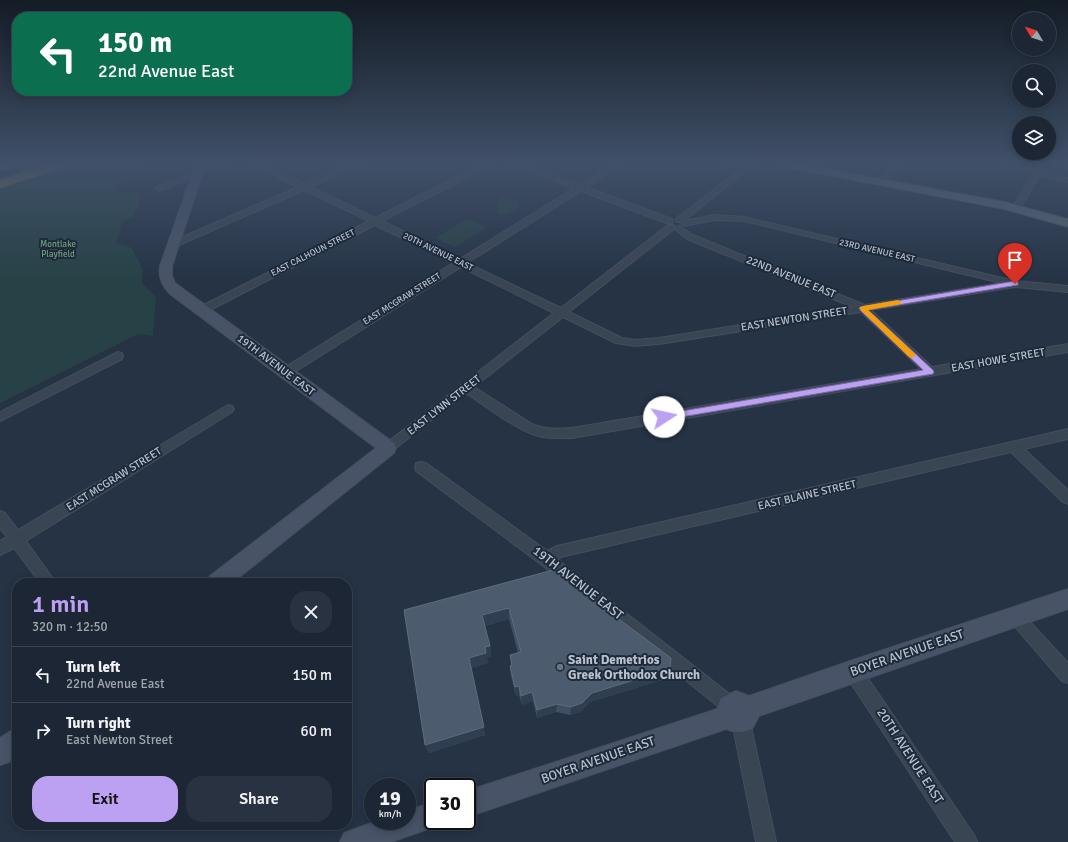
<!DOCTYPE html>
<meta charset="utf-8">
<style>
:root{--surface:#1c2634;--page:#293240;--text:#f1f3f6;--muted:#a0a5ac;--line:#3a434f;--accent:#bca0f2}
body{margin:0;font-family:Signika,sans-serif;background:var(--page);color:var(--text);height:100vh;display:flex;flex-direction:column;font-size:15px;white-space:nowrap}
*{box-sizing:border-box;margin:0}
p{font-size:13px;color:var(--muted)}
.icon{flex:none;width:22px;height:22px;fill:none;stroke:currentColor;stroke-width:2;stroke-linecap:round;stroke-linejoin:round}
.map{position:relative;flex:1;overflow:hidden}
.panel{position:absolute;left:12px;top:578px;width:340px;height:252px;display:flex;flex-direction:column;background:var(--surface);border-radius:16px;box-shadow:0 2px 10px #0003,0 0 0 1px var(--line)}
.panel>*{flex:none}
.top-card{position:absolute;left:12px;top:12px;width:340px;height:84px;border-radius:16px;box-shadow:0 2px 10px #0003,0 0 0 1px var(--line);background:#0b6e4f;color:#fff;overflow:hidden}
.needle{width:26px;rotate:309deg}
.tools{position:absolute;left:1012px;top:12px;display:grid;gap:8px}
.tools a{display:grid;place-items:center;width:44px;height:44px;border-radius:50%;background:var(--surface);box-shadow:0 2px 10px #0003,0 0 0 1px var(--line);font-size:20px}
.speed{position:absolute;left:364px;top:778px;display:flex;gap:8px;font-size:20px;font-weight:700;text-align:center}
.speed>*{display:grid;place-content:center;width:52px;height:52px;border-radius:50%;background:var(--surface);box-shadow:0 2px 10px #0003,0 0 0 1px var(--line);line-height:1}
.speed small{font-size:10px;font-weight:400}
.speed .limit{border:2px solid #111;border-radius:6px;background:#fff;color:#111}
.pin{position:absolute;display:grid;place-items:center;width:34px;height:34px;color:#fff;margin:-41px -17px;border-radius:50% 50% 50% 0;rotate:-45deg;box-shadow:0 0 4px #0007}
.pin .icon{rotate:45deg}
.me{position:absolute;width:44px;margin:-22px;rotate:80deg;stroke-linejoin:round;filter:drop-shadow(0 0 3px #0008)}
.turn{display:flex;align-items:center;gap:14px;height:84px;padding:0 20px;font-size:18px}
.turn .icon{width:52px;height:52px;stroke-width:2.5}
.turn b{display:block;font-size:28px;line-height:34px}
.round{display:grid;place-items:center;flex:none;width:42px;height:42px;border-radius:16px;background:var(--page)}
.summary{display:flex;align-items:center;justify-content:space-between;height:68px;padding:0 20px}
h1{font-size:24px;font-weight:600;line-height:30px;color:var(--accent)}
.action{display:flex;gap:8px;margin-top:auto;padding:8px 20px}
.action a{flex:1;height:46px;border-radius:16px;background:var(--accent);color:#111;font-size:16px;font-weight:600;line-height:46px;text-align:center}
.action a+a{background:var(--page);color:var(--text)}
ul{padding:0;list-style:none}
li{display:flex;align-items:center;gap:12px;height:56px;padding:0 20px;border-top:1px solid var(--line)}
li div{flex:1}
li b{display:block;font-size:15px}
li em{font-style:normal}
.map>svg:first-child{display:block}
.green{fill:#274246}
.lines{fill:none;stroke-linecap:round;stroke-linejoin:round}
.street-casing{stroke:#434e5e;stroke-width:2}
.secondary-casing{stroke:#434e5e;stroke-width:2}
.primary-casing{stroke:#434e5e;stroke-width:2}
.highway-casing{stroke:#44505f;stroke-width:2}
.street{fill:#3a4554;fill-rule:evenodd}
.secondary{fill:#485368;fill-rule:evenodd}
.primary{fill:#586474;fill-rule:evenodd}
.highway{fill:#7b6d56;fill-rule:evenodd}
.wall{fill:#404f63}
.shaded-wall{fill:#303e52}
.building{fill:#4d5b6f;stroke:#5d6b7e}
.route{fill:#bca0f2;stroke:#7a689d}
.slow{fill:#f59e0b}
.worship-dot{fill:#6b7280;stroke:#1e2a3a;stroke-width:1.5}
.labels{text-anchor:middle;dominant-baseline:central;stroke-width:4;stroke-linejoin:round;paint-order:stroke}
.far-park-label{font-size:9px;fill:#6da179;stroke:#1e2a3a}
.far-street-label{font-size:9px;fill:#b7c0ce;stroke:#1e2a3a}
.street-label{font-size:11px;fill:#b7c0ce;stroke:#1e2a3a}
.near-street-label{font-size:13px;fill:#b7c0ce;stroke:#1e2a3a}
.near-poi-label{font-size:13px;font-weight:bold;fill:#b7c0ce;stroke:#1e2a3a;text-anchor:start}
</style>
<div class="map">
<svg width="1068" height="842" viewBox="0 0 1068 842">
<rect width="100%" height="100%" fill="#253345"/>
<path class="green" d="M 16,163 L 102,163 L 102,168 L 113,163 L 140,163 L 142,168 L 115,190 L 118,193 L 136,192 L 143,195 L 133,217 L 121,222 L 121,227 L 116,244 L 124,245 L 132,248 L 143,270 L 142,283 L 156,297 L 153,336 L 138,334 L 0,403 L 0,177 L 13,172 L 20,176 L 10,165 Z
M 501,196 L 517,201 L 519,203 L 516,210 L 502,216 L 497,212 L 498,198 Z
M 467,219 L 487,227 L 455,247 L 435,238 Z"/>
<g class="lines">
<g class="street-casing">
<path id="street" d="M 220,163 L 229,163 L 162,190 L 159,190 L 155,188 Z
M 253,163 L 261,163 L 304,184 L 353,163 L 361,163 L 361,165 L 311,187 L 375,218 L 484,163 L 492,163 L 492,165 L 382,221 L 460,259 L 574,188 L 511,165 L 511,163 L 519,163 L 580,185 L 616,163 L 623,163 L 623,165 L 586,187 L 672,219 L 673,221 L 672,223 L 666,223 L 581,191 L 467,263 L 561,308 L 668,225 L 674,225 L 675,227 L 674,229 L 569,312 L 622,338 L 635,340 L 659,338 L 853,307 L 687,239 L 675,229 L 679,226 L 693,235 L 865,305 L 1001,283 L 744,221 L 714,220 L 685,226 L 682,225 L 681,222 L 677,222 L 676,220 L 677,218 L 749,163 L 756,163 L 684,221 L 714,215 L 744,217 L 1015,281 L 1068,286 L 1068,292 L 1015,287 L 871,310 L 932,367 L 1068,344 L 1068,352 L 572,438 C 561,438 549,439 538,436 C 518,431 484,405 466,393 L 392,451 L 388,453 L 384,451 L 382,448 L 384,445 L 554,313 L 461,267 L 290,375 L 282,375 L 280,372 L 282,369 L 453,263 L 375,225 L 206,312 L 198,312 L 197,310 L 198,308 L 369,221 L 304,190 L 177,246 L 171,246 L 170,244 L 171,242 L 298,187 L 253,165 ZM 861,312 L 921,369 L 572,428 C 558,429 546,430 532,424 L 474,387 L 563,317 L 616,343 L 635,346 L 659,344 Z
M 895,163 L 903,163 L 884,184 L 878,184 L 878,180 Z
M 998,163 L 1009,163 L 1034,168 L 1035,170 L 1031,172 Z
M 1040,163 L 1047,163 L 1042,172 L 1039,172 L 1035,170 Z
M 1033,172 L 1036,172 L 1040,174 L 1019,211 L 1013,211 L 1012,209 Z
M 1041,172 L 1068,178 L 1068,182 L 1041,176 Z
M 118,352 L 122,353 L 123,356 L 122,359 L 0,421 L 0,412 Z
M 228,405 L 232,406 L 234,409 L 232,412 L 26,541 L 56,583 L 40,583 L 14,548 L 0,555 L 0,541 L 7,537 L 0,528 L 0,511 L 5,513 L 18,530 Z
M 1068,429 L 1068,439 L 1024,449 L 1068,490 L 1068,504 L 1063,502 L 1011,452 L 561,557 L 558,560 L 736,699 L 739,705 L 736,711 L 730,714 L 724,711 L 542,565 L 416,471 L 415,467 L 416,463 L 421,462 L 426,463 L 547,551 L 557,546 Z
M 1015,609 L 1020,611 L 1068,663 L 1068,683 L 1062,681 L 1010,621 L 1007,616 L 1010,611 Z
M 853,663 L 859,665 L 974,835 L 977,842 L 955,842 L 847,677 L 845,671 L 847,665 Z
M 741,713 L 747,716 L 750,722 L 776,842 L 756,842 L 732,722 L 735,716 Z"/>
</g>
<g class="secondary-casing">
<path id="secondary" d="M 196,163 L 206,163 L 172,266 L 172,276 L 175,283 L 394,443 L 396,448 L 394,453 L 232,583 L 207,583 L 210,576 L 376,448 L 170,294 C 162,286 158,277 160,266 Z
M 1068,589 L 1068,609 L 759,716 L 752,729 C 742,733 735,733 726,729 L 467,817 L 467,791 L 717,709 L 721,698 L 736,691 L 749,696 L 853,660 Z
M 17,728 L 17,755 L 9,762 L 0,765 L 0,738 L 9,732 Z
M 433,802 L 433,821 L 443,821 L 442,824 L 391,842 L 340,842 L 344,833 L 377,821 L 407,821 L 407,811 Z"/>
</g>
<g class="primary-casing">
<path id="primary" d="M 775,163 L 795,163 L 1005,202 L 1068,219 L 1068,227 L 1004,209 L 780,166 Z"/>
</g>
<g class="highway-casing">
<path id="highway" d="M 0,163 L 14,163 L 13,166 L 0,170 Z
M 51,163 L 68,163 L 67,166 L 0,188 L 0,180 Z"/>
</g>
<use href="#street" class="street"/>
<use href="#secondary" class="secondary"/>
<use href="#primary" class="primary"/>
<use href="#highway" class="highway"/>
</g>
<path class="wall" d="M 714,163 L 735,163 L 729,167 Z
M 553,570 L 670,669 L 665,679 L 590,702 L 580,712 L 570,715 L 556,712 L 537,718 L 533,701 L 522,705 L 519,695 L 516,696 L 511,676 L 510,666 L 511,666 L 510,655 L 518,653 L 509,619 L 485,626 L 490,646 L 491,656 L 487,657 L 488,663 L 471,668 L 485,735 L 429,753 L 425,745 L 404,610 Z"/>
<path class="shaded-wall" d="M 730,163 L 735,163 L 729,167 Z
M 509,608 L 509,619 L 484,626 L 482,615 Z
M 490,646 L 491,656 L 487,657 L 488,663 L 471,668 L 485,735 L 429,753 L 425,745 L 469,658 L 485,647 Z
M 670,669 L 665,679 L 590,702 L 580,712 L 570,715 L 571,707 L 592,693 Z
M 519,686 L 519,695 L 516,696 L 515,687 Z
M 532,692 L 533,701 L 522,705 L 521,696 Z
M 557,704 L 556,712 L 537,718 L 537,710 Z"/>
<path class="building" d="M 553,570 L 671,658 L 670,669 L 592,693 L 582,703 L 571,707 L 557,704 L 537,710 L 532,692 L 521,696 L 519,686 L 515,687 L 510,666 L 512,665 L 510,655 L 521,652 L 509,608 L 482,615 L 490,646 L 485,647 L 486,653 L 469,658 L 484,727 L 425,745 L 404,610 Z"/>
<linearGradient id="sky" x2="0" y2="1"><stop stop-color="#141c26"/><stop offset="0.58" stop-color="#405068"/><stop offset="1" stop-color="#405068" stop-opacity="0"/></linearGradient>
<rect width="1068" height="280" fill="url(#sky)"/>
<path class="route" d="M 1015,281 L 1018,282 L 1018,285 L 868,310 L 933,370 L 934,372 L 933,374 L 664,420 L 660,417 L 664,414 L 923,370 L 860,310 L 860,307 Z"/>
<path class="slow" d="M 898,300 L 902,303 L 901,304 L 868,310 L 914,353 L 916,355 L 912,358 L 909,357 L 859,308 L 863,306 Z"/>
<circle class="worship-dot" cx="560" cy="667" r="4"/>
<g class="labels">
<g class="far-park-label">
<text x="58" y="244">Montlake<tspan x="58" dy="10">Playfield</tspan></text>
</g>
<g class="far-street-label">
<text transform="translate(877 251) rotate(13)">23RD AVENUE EAST</text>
<text transform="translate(438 252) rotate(26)">20TH AVENUE EAST</text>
<text transform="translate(313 253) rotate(-27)">EAST CALHOUN STREET</text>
<text transform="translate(402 299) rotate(-32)">EAST MCGRAW STREET</text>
</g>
<g class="street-label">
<text transform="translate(791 277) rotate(22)">22ND AVENUE EAST</text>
<text transform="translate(794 319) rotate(-9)">EAST NEWTON STREET</text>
<text transform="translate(998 360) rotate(-10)">EAST HOWE STREET</text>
<text transform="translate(276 365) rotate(37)">19TH AVENUE EAST</text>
<text transform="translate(444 405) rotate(-38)">EAST LYNN STREET</text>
<text transform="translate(114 479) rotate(-32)">EAST MCGRAW STREET</text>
<text transform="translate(807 495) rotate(-13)">EAST BLAINE STREET</text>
</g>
<g class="near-street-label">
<text transform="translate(578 583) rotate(38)">19TH AVENUE EAST</text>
<text transform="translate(907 653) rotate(-19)">BOYER AVENUE EAST</text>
<text transform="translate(910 756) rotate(57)">20TH AVENUE EAST</text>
<text transform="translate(598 760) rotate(-19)">BOYER AVENUE EAST</text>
</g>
<g class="near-poi-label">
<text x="568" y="660">Saint Demetrios<tspan x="568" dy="15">Greek Orthodox Church</tspan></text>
</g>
</g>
</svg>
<div class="tools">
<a><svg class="needle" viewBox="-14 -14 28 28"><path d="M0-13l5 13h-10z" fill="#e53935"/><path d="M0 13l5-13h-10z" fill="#a0a5ac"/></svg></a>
<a><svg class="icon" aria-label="search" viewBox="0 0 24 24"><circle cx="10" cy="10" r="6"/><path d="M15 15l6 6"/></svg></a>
<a><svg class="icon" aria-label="layers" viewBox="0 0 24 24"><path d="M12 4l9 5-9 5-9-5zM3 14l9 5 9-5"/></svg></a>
</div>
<div class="speed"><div>19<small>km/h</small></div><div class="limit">30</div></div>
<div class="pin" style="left:1015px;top:284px;background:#d93025"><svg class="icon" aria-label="arrive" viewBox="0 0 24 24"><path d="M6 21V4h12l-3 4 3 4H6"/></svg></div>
<svg class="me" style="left:664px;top:417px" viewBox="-20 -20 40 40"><circle r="19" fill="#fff"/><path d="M0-13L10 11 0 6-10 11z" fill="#bca0f2"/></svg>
<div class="top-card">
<div class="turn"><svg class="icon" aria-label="left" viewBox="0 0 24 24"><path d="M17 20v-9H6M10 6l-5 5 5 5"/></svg><div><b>150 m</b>22nd Avenue East</div></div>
</div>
<section class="panel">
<div class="summary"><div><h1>1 min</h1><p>320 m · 12:50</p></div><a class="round"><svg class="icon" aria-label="close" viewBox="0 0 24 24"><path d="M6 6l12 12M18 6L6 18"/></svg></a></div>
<ul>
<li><svg class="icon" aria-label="left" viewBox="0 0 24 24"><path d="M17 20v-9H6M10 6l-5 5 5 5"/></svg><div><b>Turn left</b><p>22nd Avenue East</p></div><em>150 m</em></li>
<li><svg class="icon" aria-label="right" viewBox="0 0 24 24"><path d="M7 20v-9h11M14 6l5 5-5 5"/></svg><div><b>Turn right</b><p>East Newton Street</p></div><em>60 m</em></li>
</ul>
<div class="action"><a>Exit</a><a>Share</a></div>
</section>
</div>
